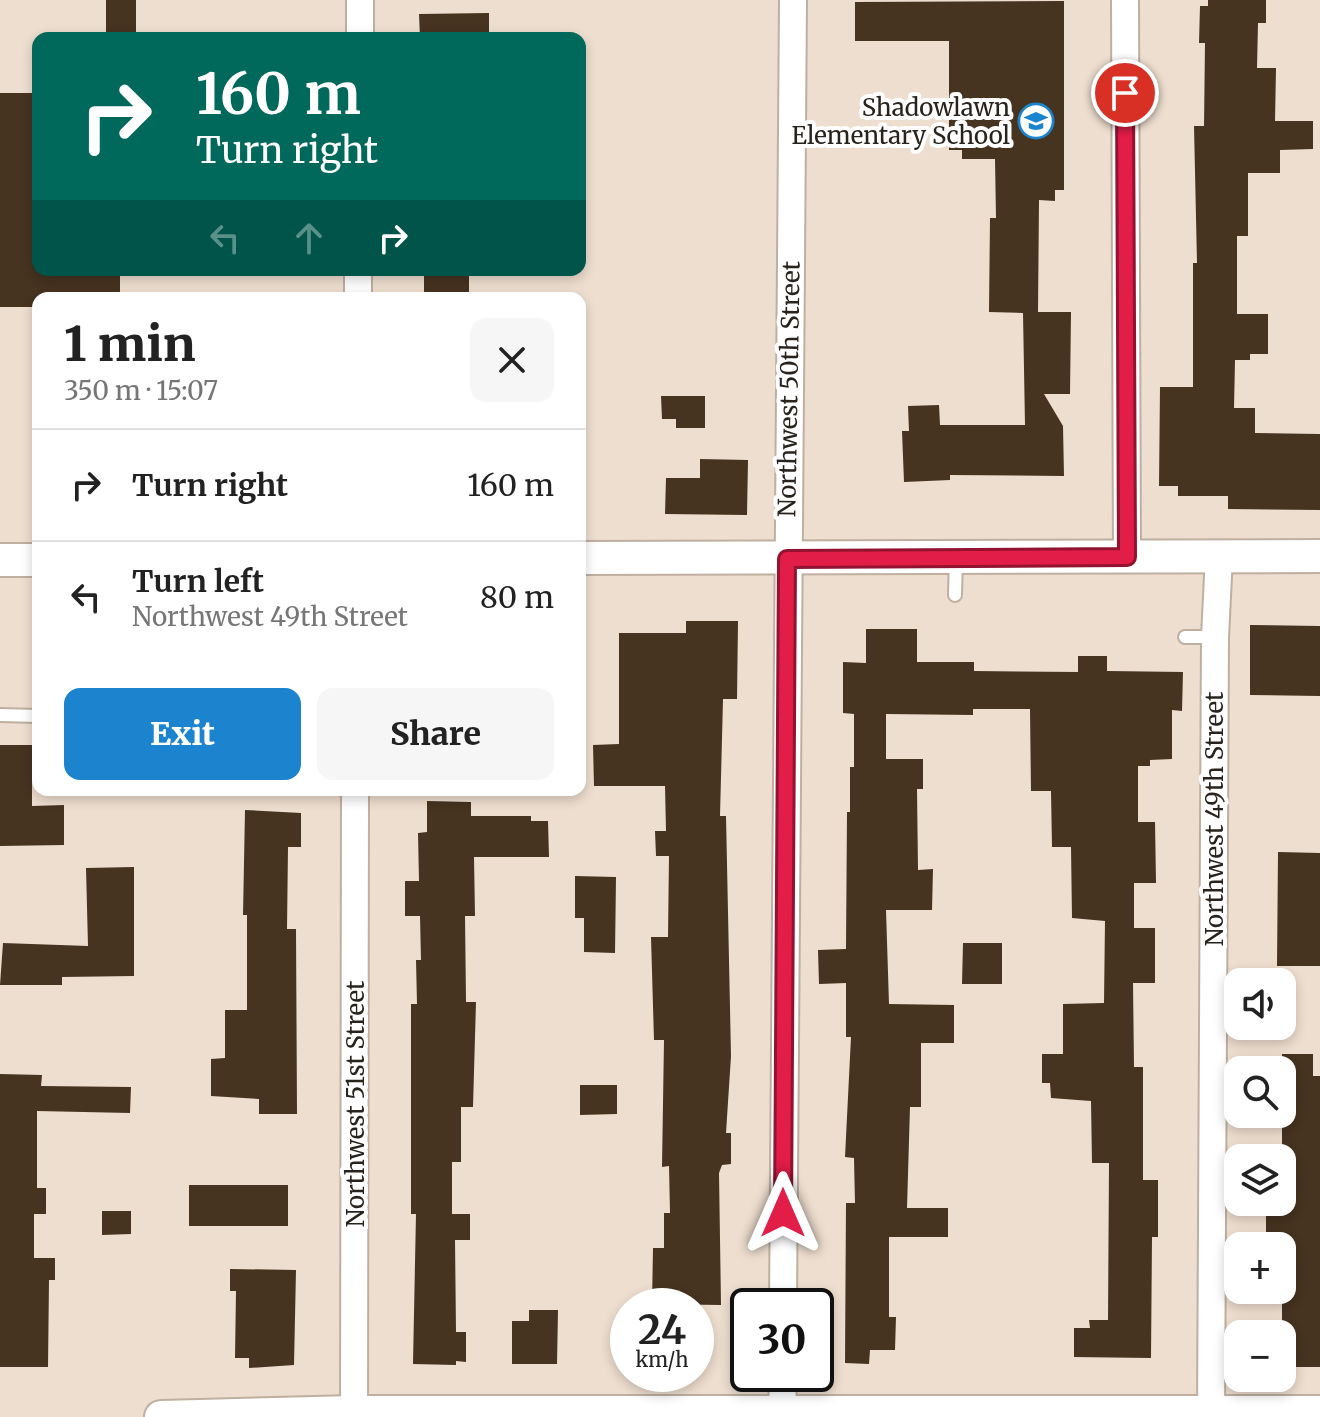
<!DOCTYPE html>
<meta charset="utf-8">
<style>
:root{--surface:#fff;--page:#f6f6f6;--text:#222;--muted:#767676;--line:#e0e0e0;--accent:#1c84cf}
body{margin:0;font-family:Merriweather,serif;background:var(--page);color:var(--text);height:100vh;display:flex;flex-direction:column;font-size:30px;white-space:nowrap}
*{box-sizing:border-box;margin:0}
p{font-size:26px;color:var(--muted)}
.icon{flex:none;width:44px;height:44px;fill:none;stroke:currentColor;stroke-width:2;stroke-linecap:round;stroke-linejoin:round}
.map{position:relative;flex:1;overflow:hidden}
.details{position:absolute;left:32px;top:292px;width:554px;height:504px;display:flex;flex-direction:column;background:var(--surface);border-radius:16px;box-shadow:0 4px 12px #0003}
.details>*{flex:none}
.banner{position:absolute;left:32px;top:32px;width:554px;height:244px;border-radius:16px;box-shadow:0 4px 12px #0003;background:#00695c;color:#fff;overflow:hidden}
.buttons{position:absolute;left:1224px;top:968px;display:grid;gap:16px}
.buttons a{display:grid;place-items:center;width:72px;height:72px;border-radius:16px;background:var(--surface);box-shadow:0 4px 12px #0003;font-size:40px}
.speed{position:absolute;left:610px;top:1288px;display:flex;gap:16px;font-size:40px;font-weight:700;text-align:center}
.speed>*{display:grid;place-content:center;width:104px;height:104px;border-radius:50%;background:var(--surface);box-shadow:0 4px 12px #0003;line-height:1}
.speed small{font-size:20px;font-weight:400}
.speed .limit{border:4px solid #111;border-radius:12px;background:#fff;color:#111}
.pin{position:absolute;display:grid;place-items:center;width:68px;height:68px;color:#fff;margin:-34px;border:4px solid #fff;border-radius:50%;box-shadow:0 2px 8px #0007}
.me{position:absolute;width:88px;margin:-44px;rotate:0deg;stroke-linejoin:round;filter:drop-shadow(0 0 6px #0008)}
.turn{display:flex;align-items:center;gap:28px;height:168px;padding:0 32px;font-size:36px}
.turn .icon{width:104px;height:104px;stroke-width:2.5}
.turn b{display:block;font-size:56px;line-height:68px}
.lanes{display:flex;align-items:center;height:76px;padding:0 32px;background:#0003;justify-content:center;gap:40px;direction:ltr}
.lanes .off{opacity:.35}
.round{display:grid;place-items:center;flex:none;width:84px;height:84px;border-radius:16px;background:var(--page)}
.summary{display:flex;align-items:center;justify-content:space-between;height:136px;padding:0 32px}
h1{font-size:48px;font-weight:800;line-height:60px}
.action{display:flex;gap:16px;margin-top:auto;padding:16px 32px}
.action a{flex:1;height:92px;border-radius:16px;background:var(--accent);color:#fff;font-size:32px;font-weight:800;line-height:92px;text-align:center}
.action a+a{background:var(--page);color:var(--text)}
ul{padding:0;list-style:none}
li{display:flex;align-items:center;gap:24px;height:112px;padding:0 32px;border-top:2px solid var(--line)}
li div{flex:1}
li b{display:block;font-size:30px}
li em{font-style:normal}
.map>svg:first-child{display:block}
.building{fill:#463320}
.lines{fill:none;stroke-linecap:round;stroke-linejoin:round}
.service-casing{stroke:#beafa1;stroke-width:16}
.minor-casing{stroke:#beafa1;stroke-width:30}
.tertiary-casing{stroke:#beafa1;stroke-width:36}
.service{stroke:#fff;stroke-width:12}
.minor{stroke:#fff;stroke-width:26}
.tertiary{stroke:#fff;stroke-width:32}
.route-casing{stroke:#92132f;stroke-width:20}
.route{stroke:#e11d48;stroke-width:14}
.labels{text-anchor:middle;dominant-baseline:central;stroke-width:8;stroke-linejoin:round;paint-order:stroke}
.poi-label{font-size:24px;fill:#29231e;stroke:#fff;text-anchor:end}
.street-label{font-size:24px;fill:#29231e;stroke:#fff}
</style>
<div class="map">
<svg width="1320" height="1417" viewBox="0 0 1320 1417">
<rect width="100%" height="100%" fill="#eedecf"/>
<path class="building" d="M 106,0 L 136,0 L 136,38 L 106,38 Z
M 1208,0 L 1266,0 L 1266,23 L 1258,23 L 1257,68 L 1276,68 L 1275,121 L 1313,121 L 1313,149 L 1280,150 L 1280,173 L 1248,173 L 1248,236 L 1237,236 L 1237,314 L 1268,314 L 1268,354 L 1250,354 L 1250,360 L 1235,360 L 1234,408 L 1255,408 L 1255,433 L 1320,434 L 1320,510 L 1228,509 L 1228,496 L 1178,496 L 1178,486 L 1159,486 L 1160,387 L 1193,387 L 1193,263 L 1197,263 L 1194,126 L 1204,126 L 1205,43 L 1199,43 L 1200,6 L 1208,6 Z
M 1064,1 L 1064,190 L 1055,190 L 1055,201 L 1039,200 L 1038,312 L 1071,312 L 1070,394 L 1044,394 L 1063,426 L 1064,476 L 950,475 L 950,480 L 904,482 L 902,431 L 909,431 L 908,406 L 939,405 L 940,425 L 1025,425 L 1023,313 L 989,312 L 990,218 L 996,218 L 995,159 L 962,159 L 962,150 L 949,150 L 949,41 L 855,41 L 855,2 Z
M 489,13 L 489,38 L 420,38 L 419,14 Z
M 0,93 L 38,93 L 38,270 L 120,270 L 120,298 L 38,298 L 38,307 L 0,307 Z
M 424,270 L 469,270 L 469,298 L 424,298 Z
M 661,396 L 705,396 L 705,428 L 676,428 L 676,419 L 662,419 Z
M 700,459 L 748,460 L 747,515 L 665,514 L 666,478 L 700,478 Z
M 686,621 L 738,621 L 737,699 L 723,699 L 720,816 L 726,816 L 731,1056 L 726,1133 L 731,1133 L 731,1164 L 722,1165 L 719,1173 L 721,1305 L 652,1304 L 653,1248 L 664,1248 L 664,1213 L 670,1213 L 669,1166 L 662,1167 L 664,1040 L 654,1040 L 651,937 L 668,937 L 669,856 L 656,856 L 655,831 L 666,831 L 665,786 L 594,786 L 593,745 L 619,744 L 619,633 L 686,633 Z
M 1250,625 L 1320,626 L 1320,696 L 1250,695 Z
M 866,629 L 917,629 L 917,662 L 974,662 L 974,671 L 1078,672 L 1078,656 L 1107,656 L 1107,671 L 1183,672 L 1182,711 L 1172,710 L 1172,759 L 1150,760 L 1150,766 L 1138,766 L 1138,822 L 1155,822 L 1156,883 L 1134,883 L 1134,928 L 1155,928 L 1155,983 L 1133,983 L 1134,1067 L 1143,1067 L 1143,1180 L 1158,1180 L 1158,1237 L 1152,1237 L 1151,1358 L 1074,1357 L 1074,1328 L 1090,1328 L 1089,1320 L 1108,1320 L 1109,1163 L 1092,1163 L 1091,1101 L 1051,1098 L 1050,1083 L 1042,1083 L 1042,1054 L 1063,1054 L 1063,1004 L 1104,1003 L 1105,921 L 1072,918 L 1071,847 L 1052,847 L 1051,791 L 1031,791 L 1030,709 L 973,709 L 973,715 L 886,714 L 886,759 L 923,759 L 923,789 L 917,789 L 918,870 L 933,869 L 932,910 L 886,910 L 889,1004 L 954,1005 L 954,1043 L 921,1043 L 921,1107 L 910,1107 L 907,1208 L 948,1208 L 948,1237 L 889,1237 L 889,1317 L 896,1317 L 895,1350 L 870,1350 L 869,1364 L 845,1363 L 846,1203 L 855,1203 L 854,1158 L 845,1157 L 851,1037 L 846,1037 L 846,983 L 819,984 L 818,950 L 846,949 L 847,812 L 850,812 L 850,767 L 854,767 L 854,714 L 843,713 L 843,662 L 866,663 Z
M 0,745 L 32,745 L 32,806 L 64,805 L 64,845 L 0,846 Z
M 427,801 L 471,802 L 471,816 L 531,816 L 531,821 L 548,821 L 549,857 L 474,857 L 475,916 L 465,916 L 466,1002 L 476,1002 L 473,1107 L 461,1107 L 461,1162 L 452,1162 L 452,1214 L 470,1214 L 470,1240 L 455,1240 L 456,1332 L 466,1332 L 466,1362 L 456,1361 L 456,1365 L 413,1364 L 416,1214 L 411,1214 L 411,1004 L 417,1004 L 416,960 L 421,960 L 420,916 L 405,916 L 405,881 L 419,881 L 418,833 L 427,832 Z
M 245,810 L 301,813 L 301,847 L 288,847 L 287,929 L 296,929 L 297,1114 L 259,1114 L 259,1099 L 211,1096 L 211,1059 L 225,1058 L 225,1010 L 247,1010 L 247,915 L 243,915 Z
M 1278,852 L 1320,853 L 1320,966 L 1277,966 Z
M 134,867 L 134,976 L 62,977 L 62,985 L 0,985 L 3,943 L 88,946 L 86,868 Z
M 575,876 L 616,877 L 615,953 L 584,952 L 584,918 L 575,918 Z
M 963,943 L 1002,943 L 1002,984 L 962,984 Z
M 1282,1054 L 1313,1054 L 1313,1076 L 1320,1076 L 1320,1367 L 1282,1367 L 1282,1242 L 1266,1242 L 1266,1202 L 1282,1202 Z
M 0,1074 L 42,1075 L 41,1086 L 131,1087 L 130,1113 L 37,1111 L 37,1188 L 46,1188 L 46,1214 L 34,1214 L 34,1258 L 55,1258 L 55,1280 L 49,1280 L 48,1367 L 0,1367 Z
M 580,1085 L 617,1085 L 617,1114 L 580,1115 Z
M 189,1185 L 288,1185 L 288,1226 L 189,1226 Z
M 102,1211 L 131,1211 L 131,1234 L 102,1235 Z
M 230,1269 L 296,1270 L 294,1365 L 249,1368 L 249,1358 L 235,1358 L 236,1291 L 230,1291 Z
M 529,1310 L 558,1310 L 557,1364 L 512,1364 L 512,1321 L 529,1321 Z"/>
<g class="lines">
<g class="service-casing">
<path id="service" d="M 955,595 L 956,557
M 1185,637 L 1215,637
M 0,715 L 38,716"/>
</g>
<g class="minor-casing">
<path id="minor" d="M 1125,0 L 1127,557
M 360,38 L 360,0
M 358,298 L 358,270
M 783,1306 L 793,0
M 354,1417 L 355,790
M 782,1417 L 783,1374
M 1211,1417 L 1215,637 L 1219,556"/>
</g>
<g class="tertiary-casing">
<path id="tertiary" d="M 580,558 L 1320,556
M 0,560 L 38,560
M 161,1417 L 354,1412 L 1320,1412"/>
</g>
<use href="#service" class="service"/>
<use href="#minor" class="minor"/>
<use href="#tertiary" class="tertiary"/>
</g>
<g class="lines">
<g class="route-casing">
<path id="route" d="M 783,1213 L 787,559 L 1127,557 L 1125,93"/>
</g>
<use href="#route" class="route"/>
</g>
<defs>
<g id="school-ring" transform="scale(1.8)"><circle r="9.5" fill="#fff" stroke="#1c84cf" stroke-width="1.5"/><path d="M0-5L7-2L0 1L-7-2ZM-4 1L0 2.5L4 1V4Q0 6-4 4Z" fill="#1c84cf"/></g>
</defs>
<g fill-rule="evenodd">
<use href="#school-ring" x="1036" y="121"/>
</g>
<g class="labels">
<g class="poi-label">
<text x="1010" y="107">Shadowlawn<tspan x="1010" dy="28">Elementary School</tspan></text>
</g>
<g class="street-label">
<text transform="translate(789 389) rotate(-89)">Northwest 50th Street</text>
<text transform="translate(1214 819) rotate(-90)">Northwest 49th Street</text>
<text transform="translate(355 1104) rotate(-90)">Northwest 51st Street</text>
</g>
</g>
</svg>
<div class="buttons">
<a><svg class="icon" aria-label="sound" viewBox="0 0 24 24"><path d="M4 9h4l5-4v14l-5-4H4zM17 9q2 3 0 6"/></svg></a>
<a><svg class="icon" aria-label="search" viewBox="0 0 24 24"><circle cx="10" cy="10" r="6"/><path d="M15 15l6 6"/></svg></a>
<a><svg class="icon" aria-label="layers" viewBox="0 0 24 24"><path d="M12 4l9 5-9 5-9-5zM3 14l9 5 9-5"/></svg></a>
<a>+</a>
<a>−</a>
</div>
<div class="speed"><div>24<small>km/h</small></div><div class="limit">30</div></div>
<div class="pin" style="left:1125px;top:93px;background:#d93025"><svg class="icon" aria-label="arrive" viewBox="0 0 24 24"><path d="M6 21V4h12l-3 4 3 4H6"/></svg></div>
<svg class="me" style="left:783px;top:1213px" viewBox="-20 -20 40 40"><path d="M0-17L14 15 0 8-14 15z" fill="#e11d48" stroke="#fff" stroke-width="4"/></svg>
<div class="banner">
<div class="turn"><svg class="icon" aria-label="right" viewBox="0 0 24 24"><path d="M7 20v-9h11M14 6l5 5-5 5"/></svg><div><b>160 m</b>Turn right</div></div>
<div class="lanes"><svg class="icon off" aria-label="left" viewBox="0 0 24 24"><path d="M17 20v-9H6M10 6l-5 5 5 5"/></svg><svg class="icon off" aria-label="ahead" viewBox="0 0 24 24"><path d="M12 20V5M6 11l6-6 6 6"/></svg><svg class="icon" aria-label="right" viewBox="0 0 24 24"><path d="M7 20v-9h11M14 6l5 5-5 5"/></svg></div>
</div>
<section class="details">
<div class="summary"><div><h1>1 min</h1><p>350 m · 15:07</p></div><a class="round"><svg class="icon" aria-label="close" viewBox="0 0 24 24"><path d="M6 6l12 12M18 6L6 18"/></svg></a></div>
<ul>
<li><svg class="icon" aria-label="right" viewBox="0 0 24 24"><path d="M7 20v-9h11M14 6l5 5-5 5"/></svg><div><b>Turn right</b></div><em>160 m</em></li>
<li><svg class="icon" aria-label="left" viewBox="0 0 24 24"><path d="M17 20v-9H6M10 6l-5 5 5 5"/></svg><div><b>Turn left</b><p>Northwest 49th Street</p></div><em>80 m</em></li>
</ul>
<div class="action"><a>Exit</a><a>Share</a></div>
</section>
</div>
